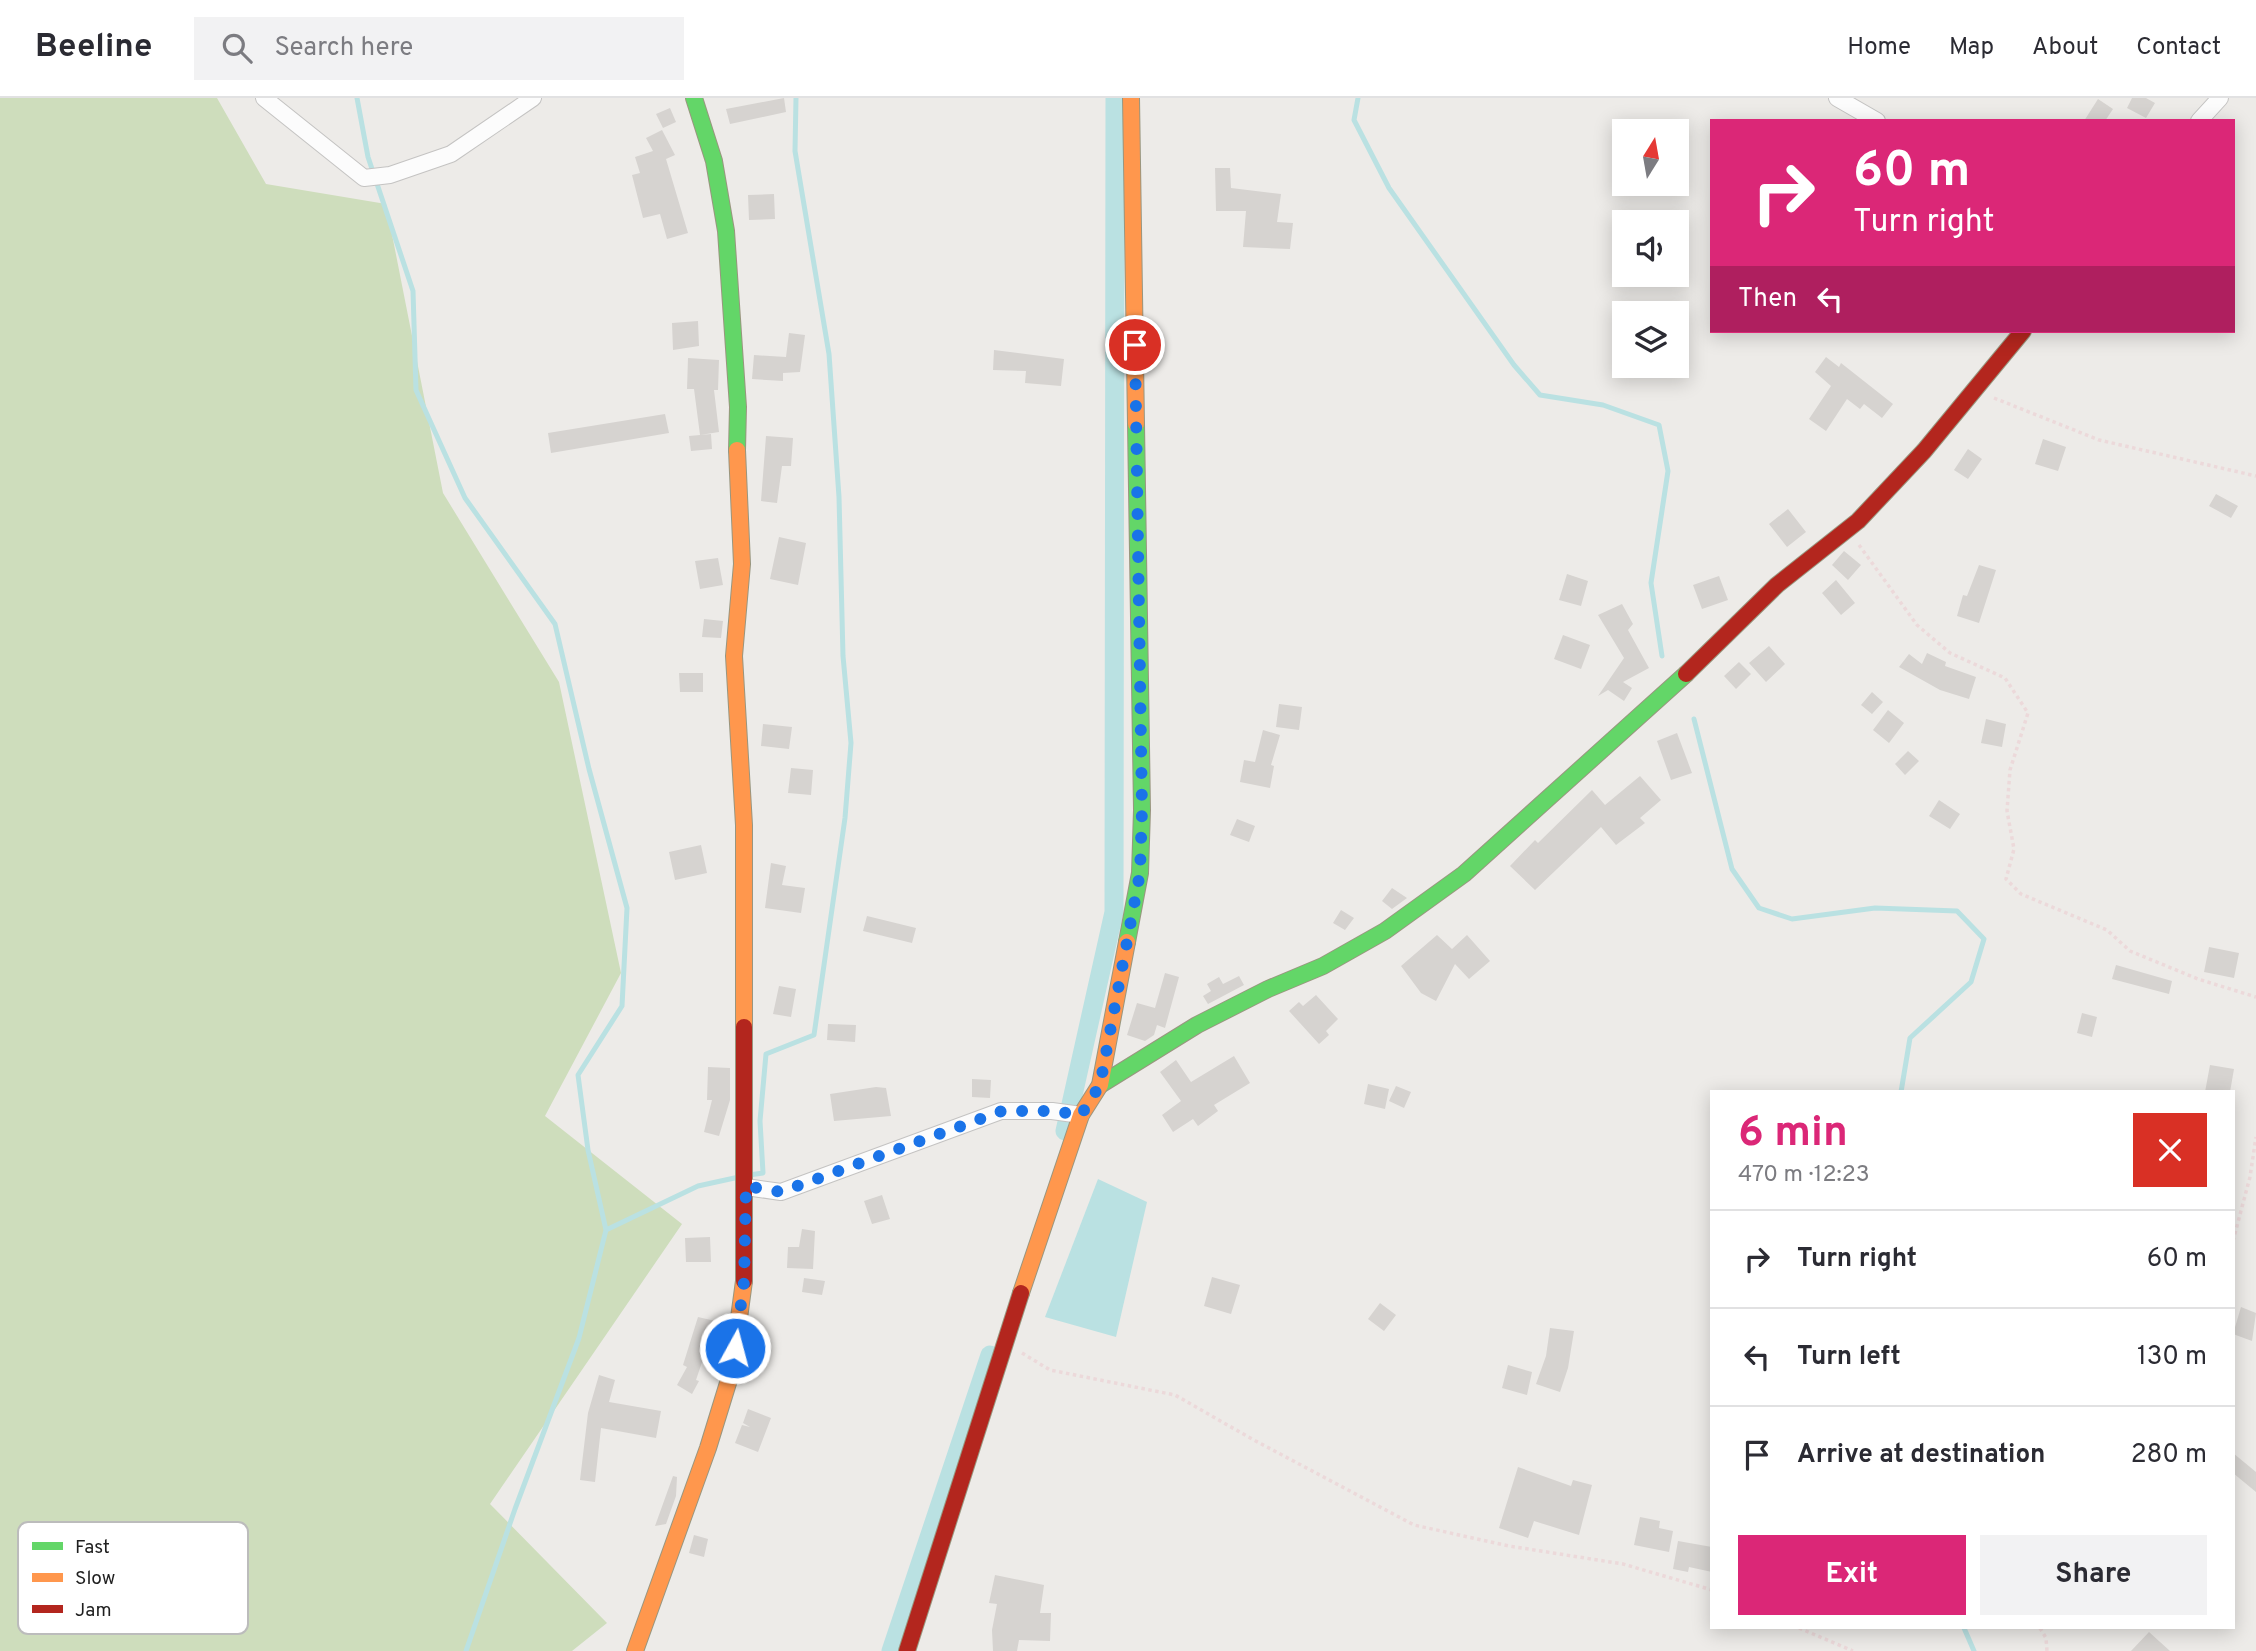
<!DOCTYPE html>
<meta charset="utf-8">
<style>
:root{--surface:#fff;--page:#f2f2f3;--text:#2b2b33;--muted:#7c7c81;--line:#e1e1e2;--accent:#db2777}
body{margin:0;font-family:Overpass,sans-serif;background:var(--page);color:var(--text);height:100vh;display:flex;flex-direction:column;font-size:26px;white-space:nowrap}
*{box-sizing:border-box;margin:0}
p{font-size:23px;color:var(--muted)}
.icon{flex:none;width:38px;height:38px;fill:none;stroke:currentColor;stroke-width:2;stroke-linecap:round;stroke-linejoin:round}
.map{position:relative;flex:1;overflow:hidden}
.drawer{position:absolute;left:1710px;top:992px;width:525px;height:539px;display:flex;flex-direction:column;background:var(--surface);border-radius:0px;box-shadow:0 4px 18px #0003}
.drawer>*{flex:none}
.guide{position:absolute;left:1710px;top:21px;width:525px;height:214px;border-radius:0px;box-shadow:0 4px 18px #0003;background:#db2777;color:#fff;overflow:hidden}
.needle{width:46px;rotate:11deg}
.controls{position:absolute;left:1612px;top:21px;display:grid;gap:14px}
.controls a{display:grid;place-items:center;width:77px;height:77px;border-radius:0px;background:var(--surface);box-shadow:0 4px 18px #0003;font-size:35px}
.pin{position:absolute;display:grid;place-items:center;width:60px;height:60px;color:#fff;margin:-30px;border:4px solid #fff;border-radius:50%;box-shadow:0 2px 7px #0007}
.me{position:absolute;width:77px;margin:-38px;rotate:7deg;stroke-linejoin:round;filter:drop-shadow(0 0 5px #0008)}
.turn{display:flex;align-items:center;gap:24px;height:147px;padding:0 28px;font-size:32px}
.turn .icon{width:91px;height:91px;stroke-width:2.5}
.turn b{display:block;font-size:49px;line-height:60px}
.then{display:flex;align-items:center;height:66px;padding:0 28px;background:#0003;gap:14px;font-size:26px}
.round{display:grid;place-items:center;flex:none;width:74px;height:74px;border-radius:0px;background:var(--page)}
.overview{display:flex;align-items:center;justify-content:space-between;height:119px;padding:0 28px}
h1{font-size:42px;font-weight:700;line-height:52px;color:var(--accent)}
.button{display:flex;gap:14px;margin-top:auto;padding:14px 28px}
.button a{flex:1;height:80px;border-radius:0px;background:var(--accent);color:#fff;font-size:28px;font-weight:700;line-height:80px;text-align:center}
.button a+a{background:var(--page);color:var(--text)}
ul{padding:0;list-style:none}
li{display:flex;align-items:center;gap:21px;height:98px;padding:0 28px;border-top:2px solid var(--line)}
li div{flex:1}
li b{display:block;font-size:26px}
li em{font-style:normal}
header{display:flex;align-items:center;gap:42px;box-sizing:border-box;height:98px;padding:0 35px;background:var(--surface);border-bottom:2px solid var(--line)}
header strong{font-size:33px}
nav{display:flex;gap:38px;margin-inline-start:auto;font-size:24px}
.search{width:490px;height:63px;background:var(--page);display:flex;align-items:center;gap:18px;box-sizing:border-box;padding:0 24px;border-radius:0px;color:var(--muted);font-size:26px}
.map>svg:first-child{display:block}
.forest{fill:#ceddbc}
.water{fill:#bae1e2}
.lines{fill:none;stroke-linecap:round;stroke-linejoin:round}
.stream{stroke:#bae1e2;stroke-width:5}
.canal{stroke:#bae1e2;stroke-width:19}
.building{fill:#d6d3d0}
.street-casing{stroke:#c4c3c2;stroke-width:18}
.fast-casing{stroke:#99967f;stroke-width:18}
.slow-casing{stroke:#99967f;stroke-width:18}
.jam-casing{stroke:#99967f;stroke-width:18}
.path{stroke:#ecd9da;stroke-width:3.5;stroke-dasharray:3.5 3.5;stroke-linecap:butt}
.street{stroke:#fcfcfc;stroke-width:16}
.fast{stroke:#63d668;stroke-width:16}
.slow{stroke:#ff974d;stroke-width:16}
.jam{stroke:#b3261e;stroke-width:16}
.route{stroke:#1a73e8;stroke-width:12;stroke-dasharray:0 21.6}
.key{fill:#fff;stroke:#bcbcbc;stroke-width:2}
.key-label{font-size:19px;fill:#1f1f1f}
</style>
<header>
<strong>Beeline</strong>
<div class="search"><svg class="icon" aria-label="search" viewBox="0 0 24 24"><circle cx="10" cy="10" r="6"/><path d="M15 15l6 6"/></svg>Search here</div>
<nav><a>Home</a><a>Map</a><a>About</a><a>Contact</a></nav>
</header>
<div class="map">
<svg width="2256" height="1553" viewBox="0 0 2256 1553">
<rect width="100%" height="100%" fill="#edebe8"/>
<path class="forest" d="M 0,0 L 217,0 L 266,86 L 386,106 L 443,395 L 559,584 L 621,875 L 545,1018 L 682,1126 L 490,1406 L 607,1525 L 572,1553 L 0,1553 Z"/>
<path class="water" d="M 1098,1081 L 1147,1104 L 1116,1239 L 1045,1219 Z"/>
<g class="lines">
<path class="stream" d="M 357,0 L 368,59 L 413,193 L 416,292 L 465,400 L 555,526 L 589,671 L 627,810 L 622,908 L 578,977 L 588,1052 L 606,1132 L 579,1240 L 515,1411 L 466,1553
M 1358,0 L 1354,22 L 1389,90 L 1514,267 L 1540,297 L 1603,307 L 1659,327 L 1668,373 L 1651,485 L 1662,558
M 1694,621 L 1732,771 L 1759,810 L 1792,821 L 1875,810 L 1957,813 L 1984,841 L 1971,884 L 1910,940 L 1901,994
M 749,1077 L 763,1075 L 760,1023 L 766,956 L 814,937 L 845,720 L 851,645 L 843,558 L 839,399 L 829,256 L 795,53 L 796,0
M 606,1132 L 698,1088 L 739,1079
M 1964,1530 L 1974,1553"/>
<path class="canal" d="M 1065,1033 L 1114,814 L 1115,0
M 891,1553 L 990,1257"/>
</g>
<path class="building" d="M 784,0 L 786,14 L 730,26 L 726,11 Z
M 2132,0 L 2146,0 L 2155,5 L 2146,20 L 2127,10 Z
M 2098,1 L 2113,11 L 2105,23 L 2084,23 Z
M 670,10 L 676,24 L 663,30 L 656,16 Z
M 662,32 L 675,57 L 666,61 L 688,135 L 667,141 L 660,116 L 643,120 L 632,77 L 640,75 L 635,59 L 653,53 L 646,40 Z
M 1215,70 L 1230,70 L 1231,90 L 1281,96 L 1277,124 L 1293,125 L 1290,151 L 1243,149 L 1246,113 L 1216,113 Z
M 774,96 L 775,121 L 749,122 L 748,97 Z
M 698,223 L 699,248 L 673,252 L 672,225 Z
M 789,235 L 805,237 L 800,274 L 783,275 L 783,283 L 752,281 L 754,257 L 786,259 Z
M 994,252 L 1064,261 L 1061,288 L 1025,285 L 1026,273 L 993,272 Z
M 1826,259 L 1839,269 L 1841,265 L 1893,306 L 1882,320 L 1864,306 L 1860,311 L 1847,301 L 1826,333 L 1809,321 L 1831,288 L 1815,274 Z
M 688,260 L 719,262 L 718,292 L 714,292 L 719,334 L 700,337 L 694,291 L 687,291 Z
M 665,316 L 669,335 L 551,355 L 548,335 Z
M 711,336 L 712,351 L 691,353 L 689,338 Z
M 766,338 L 793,340 L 791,368 L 782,368 L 777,405 L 761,403 Z
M 2043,341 L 2066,349 L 2058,373 L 2035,366 Z
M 1968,351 L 1982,361 L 1968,381 L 1954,372 Z
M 2216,396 L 2238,408 L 2231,420 L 2209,408 Z
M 1788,411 L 1806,434 L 1787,449 L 1769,426 Z
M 779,439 L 806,445 L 798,487 L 770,481 Z
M 1844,453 L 1861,467 L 1848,482 L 1832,467 Z
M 718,460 L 723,487 L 700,491 L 695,463 Z
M 1979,467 L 1996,472 L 1979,525 L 1957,518 L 1963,497 L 1967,498 Z
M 1567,476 L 1588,483 L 1581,508 L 1559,502 Z
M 1719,478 L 1728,502 L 1702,511 L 1693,487 Z
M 1836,482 L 1855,505 L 1841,517 L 1822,495 Z
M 1622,506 L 1633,526 L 1628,532 L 1649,570 L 1623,584 L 1632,590 L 1624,603 L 1608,592 L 1598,598 L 1624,560 L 1598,517 Z
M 704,521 L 723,523 L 721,540 L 702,539 Z
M 1563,537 L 1590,547 L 1581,571 L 1554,561 Z
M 1769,548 L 1785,566 L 1766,584 L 1749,565 Z
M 1927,555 L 1946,564 L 1945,568 L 1976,579 L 1969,601 L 1940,592 L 1899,569 L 1909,556 L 1922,566 Z
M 1739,564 L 1751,576 L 1736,591 L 1724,578 Z
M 679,575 L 703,575 L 703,594 L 680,594 Z
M 1872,594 L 1883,604 L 1872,616 L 1861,607 Z
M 1279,606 L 1302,609 L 1299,632 L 1276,629 Z
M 1888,612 L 1904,625 L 1889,645 L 1873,632 Z
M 1986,621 L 2006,626 L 2002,649 L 1981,645 Z
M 763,626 L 792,629 L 789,651 L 761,648 Z
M 1263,632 L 1280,637 L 1271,667 L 1274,668 L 1270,690 L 1240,684 L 1244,662 L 1255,664 Z
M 1677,635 L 1692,675 L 1671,682 L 1657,643 Z
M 1908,653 L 1919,663 L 1905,677 L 1895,666 Z
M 791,670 L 813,672 L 811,697 L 788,695 Z
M 1640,678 L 1661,702 L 1640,720 L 1645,725 L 1616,747 L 1601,729 L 1535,792 L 1510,768 L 1535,742 L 1538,745 L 1592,692 L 1605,707 Z
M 1939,702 L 1960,716 L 1950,731 L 1929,718 Z
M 1237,721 L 1255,728 L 1249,744 L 1230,737 Z
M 701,747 L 707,775 L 675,782 L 669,754 Z
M 771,765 L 786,768 L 782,787 L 805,790 L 801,815 L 765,810 Z
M 1392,790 L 1407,800 L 1392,811 L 1382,803 Z
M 1341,812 L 1354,820 L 1345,832 L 1333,825 Z
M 867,818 L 916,830 L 912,845 L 863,833 Z
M 1437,837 L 1452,851 L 1467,837 L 1490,863 L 1469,881 L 1455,866 L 1436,903 L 1421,895 L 1401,868 Z
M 2209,849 L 2239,855 L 2234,880 L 2204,874 Z
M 2116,867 L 2172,883 L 2169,896 L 2112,881 Z
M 1165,875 L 1179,879 L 1165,930 L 1157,927 L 1154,937 L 1145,943 L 1127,937 L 1137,905 L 1155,910 Z
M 1239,878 L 1244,887 L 1208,906 L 1203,898 L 1211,893 L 1207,886 L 1219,879 L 1223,886 Z
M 779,888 L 796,891 L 791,919 L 773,916 Z
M 1316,897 L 1338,921 L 1326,933 L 1329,937 L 1319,946 L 1289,913 L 1299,904 L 1303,908 Z
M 2082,915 L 2097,919 L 2092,939 L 2077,935 Z
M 828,926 L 856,927 L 855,944 L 827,942 Z
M 1234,958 L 1250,985 L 1214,1007 L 1218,1013 L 1198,1028 L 1193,1021 L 1173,1034 L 1162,1017 L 1181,1003 L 1160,974 L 1176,962 L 1191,984 Z
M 2210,967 L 2234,971 L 2230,994 L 2205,994 Z
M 708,969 L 730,970 L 730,1002 L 719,1038 L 704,1034 L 712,1002 L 707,1002 Z
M 972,981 L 991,982 L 990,1000 L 972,999 Z
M 1368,986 L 1389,991 L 1385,1011 L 1364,1006 Z
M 1396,988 L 1411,994 L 1404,1010 L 1389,1003 Z
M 876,989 L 886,990 L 891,1018 L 834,1023 L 830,996 Z
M 882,1097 L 890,1121 L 872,1126 L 864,1103 Z
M 802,1131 L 815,1133 L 813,1171 L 787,1170 L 788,1149 L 799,1149 Z
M 710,1139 L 711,1164 L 686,1164 L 685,1140 Z
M 1212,1179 L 1240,1187 L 1231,1216 L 1204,1208 Z
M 804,1180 L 825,1183 L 822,1197 L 802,1194 Z
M 1380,1205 L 1396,1217 L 1384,1233 L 1368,1221 Z
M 2241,1209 L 2256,1215 L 2252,1243 L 2233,1236 Z
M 698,1219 L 724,1225 L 722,1243 L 710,1240 L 696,1282 L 699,1283 L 692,1296 L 677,1287 L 687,1269 L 683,1267 Z
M 1550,1230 L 1574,1233 L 1568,1270 L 1560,1294 L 1536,1286 L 1546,1258 Z
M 1508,1267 L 1532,1274 L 1527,1297 L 1502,1290 Z
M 599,1277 L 615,1282 L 609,1304 L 661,1313 L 656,1340 L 601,1330 L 595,1384 L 580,1382 L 588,1315 Z
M 748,1311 L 771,1320 L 758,1354 L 735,1345 L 742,1327 L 750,1329 L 743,1325 Z
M 2233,1355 L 2256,1374 L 2256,1394 L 2233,1375 Z
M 1518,1369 L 1571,1388 L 1573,1382 L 1592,1387 L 1579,1437 L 1534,1423 L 1528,1440 L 1499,1430 Z
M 673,1378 L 677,1379 L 676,1398 L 666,1426 L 655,1428 Z
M 1640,1419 L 1660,1423 L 1659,1430 L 1673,1433 L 1669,1454 L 1634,1447 Z
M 694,1437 L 708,1441 L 704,1459 L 689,1455 Z
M 1678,1443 L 1712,1449 L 1712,1474 L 1689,1469 L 1688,1474 L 1673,1471 Z
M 995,1477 L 1044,1487 L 1040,1515 L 1051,1515 L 1050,1543 L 1019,1542 L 1017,1553 L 993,1553 L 992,1532 L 997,1506 L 989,1505 Z
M 2149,1534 L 2170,1553 L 2131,1553 Z"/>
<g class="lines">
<g class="street-casing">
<path id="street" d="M 264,0 L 364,80 L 390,77 L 451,56 L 533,0
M 1837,0 L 1877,23
M 2199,23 L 2220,0
M 746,1089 L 781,1094 L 1001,1013 L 1052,1013 L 1081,1017"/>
</g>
<g class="fast-casing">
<path id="fast" d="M 694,0 L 714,63 L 726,133 L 738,309 L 737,352
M 1127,844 L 1140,775 L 1142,712 L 1136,326
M 1100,987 L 1197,927 L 1268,891 L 1323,868 L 1385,833 L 1464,776 L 1686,576"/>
</g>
<g class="slow-casing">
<path id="slow" d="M 1131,0 L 1136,326
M 737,352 L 742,466 L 734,558 L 744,727 L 744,929
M 1021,1195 L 1081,1017 L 1100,987 L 1127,844
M 635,1553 L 708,1350 L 732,1272 L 744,1183"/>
</g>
<g class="jam-casing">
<path id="jam" d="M 1686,576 L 1777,487 L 1858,423 L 1924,353 L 2023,233
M 744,929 L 744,1183
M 907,1553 L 1021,1195"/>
</g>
<path class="path" d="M 1994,300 L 2099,342 L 2256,378
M 1859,447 L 1917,527 L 1950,555 L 2005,580 L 2028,615 L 2010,672 L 2007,713 L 2014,751 L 2006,781 L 2021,796 L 2107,832 L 2130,853 L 2198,881 L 2256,899
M 2233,1143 L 2250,1079 L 2256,1039
M 1022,1255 L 1050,1272 L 1175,1297 L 1252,1341 L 1414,1427 L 1509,1448 L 1623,1466 L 1712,1492
M 1799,1530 L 1853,1553
M 2040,1530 L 2046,1540 L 2047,1553"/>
<use href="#street" class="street"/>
<use href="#fast" class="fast"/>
<use href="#slow" class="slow"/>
<use href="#jam" class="jam"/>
</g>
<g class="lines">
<path class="route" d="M 735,1250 L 744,1184 L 746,1088 L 781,1094 L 1002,1013 L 1052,1013 L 1081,1017 L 1100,987 L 1140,775 L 1142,712 L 1135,247"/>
</g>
<rect x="18" y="1424" width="230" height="112" rx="10" class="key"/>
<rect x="32" y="1444" width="31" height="8" fill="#63d668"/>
<rect x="32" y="1475" width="31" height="9" fill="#ff974d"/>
<rect x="32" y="1507" width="31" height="8" fill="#b3261e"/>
<g class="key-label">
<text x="75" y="1455">Fast</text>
<text x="75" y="1486">Slow</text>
<text x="75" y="1518">Jam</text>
</g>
</svg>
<div class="controls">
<a><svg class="needle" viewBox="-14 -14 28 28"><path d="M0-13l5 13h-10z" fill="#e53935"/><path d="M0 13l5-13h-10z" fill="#7c7c81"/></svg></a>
<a><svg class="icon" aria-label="sound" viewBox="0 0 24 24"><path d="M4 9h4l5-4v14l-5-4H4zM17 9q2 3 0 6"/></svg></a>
<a><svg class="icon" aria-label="layers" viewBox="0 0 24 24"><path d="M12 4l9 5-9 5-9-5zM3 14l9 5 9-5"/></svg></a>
</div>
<div class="pin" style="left:1135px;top:247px;background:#d93025"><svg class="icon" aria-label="arrive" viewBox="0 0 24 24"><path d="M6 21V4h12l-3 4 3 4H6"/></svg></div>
<svg class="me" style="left:735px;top:1250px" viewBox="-20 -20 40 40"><circle r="17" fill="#1a73e8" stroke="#fff" stroke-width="3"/><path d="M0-11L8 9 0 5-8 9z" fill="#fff"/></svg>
<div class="guide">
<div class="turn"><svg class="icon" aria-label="right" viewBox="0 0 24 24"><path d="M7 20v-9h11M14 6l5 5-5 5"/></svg><div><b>60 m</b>Turn right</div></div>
<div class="then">Then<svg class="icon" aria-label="left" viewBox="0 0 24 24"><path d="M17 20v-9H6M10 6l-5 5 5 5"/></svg></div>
</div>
<section class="drawer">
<div class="overview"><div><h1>6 min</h1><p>470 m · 12:23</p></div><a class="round" style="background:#d93025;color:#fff"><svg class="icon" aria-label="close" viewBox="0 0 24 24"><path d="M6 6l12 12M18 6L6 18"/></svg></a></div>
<ul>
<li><svg class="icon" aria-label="right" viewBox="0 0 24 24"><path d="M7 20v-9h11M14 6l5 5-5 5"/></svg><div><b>Turn right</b></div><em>60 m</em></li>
<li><svg class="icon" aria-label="left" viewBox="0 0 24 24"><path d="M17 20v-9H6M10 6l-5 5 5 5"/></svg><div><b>Turn left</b></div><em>130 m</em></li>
<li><svg class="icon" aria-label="arrive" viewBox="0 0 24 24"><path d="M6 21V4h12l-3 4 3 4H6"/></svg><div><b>Arrive at destination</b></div><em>280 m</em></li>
</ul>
<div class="button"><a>Exit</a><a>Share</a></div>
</section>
</div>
